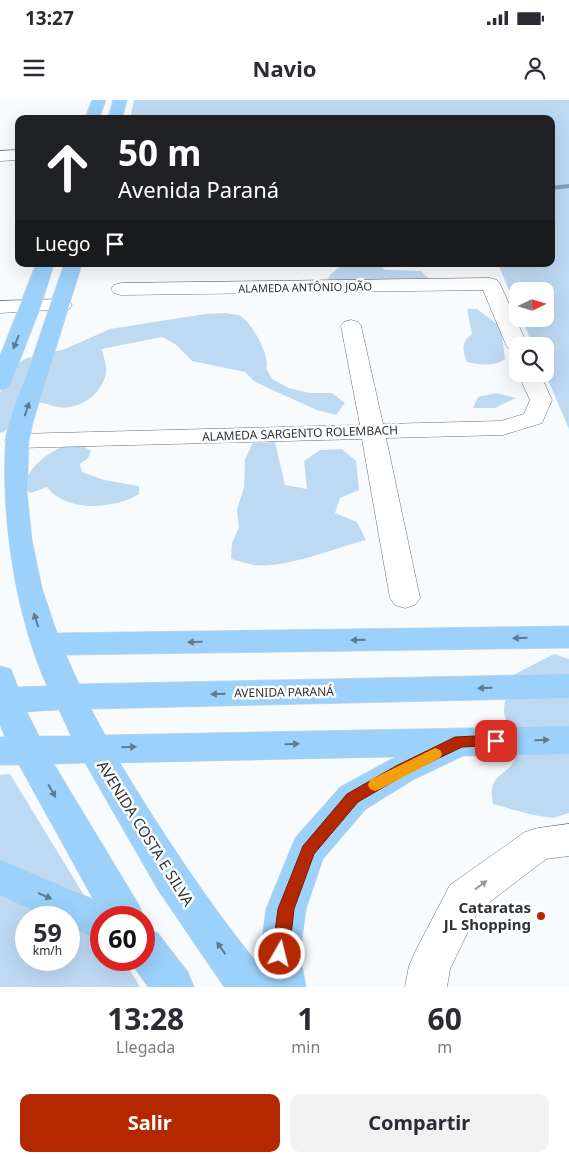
<!DOCTYPE html>
<html lang="es">
<meta charset="utf-8">
<style>
:root{--surface:#fff;--page:#f2f2f3;--text:#2b2b33;--muted:#7c7c81;--accent:#b32800}
body{margin:0;font-family:"Noto Sans",sans-serif;background:var(--page);color:var(--text);height:100vh;display:flex;flex-direction:column;font-size:19px;white-space:nowrap}
*{box-sizing:border-box;margin:0}
p{font-size:16px;color:var(--muted)}
.icon{flex:none;width:28px;height:28px;fill:none;stroke:currentColor;stroke-width:2;stroke-linecap:round;stroke-linejoin:round}
.map{position:relative;height:887px;overflow:hidden}
.sheet{display:flex;flex-direction:column;background:var(--surface);flex:1}
.sheet>*{flex:none}
.hud{position:absolute;left:15px;top:15px;width:540px;height:152px;border-radius:10px;box-shadow:0 5px 20px #0002;background:#202124;color:#fff;overflow:hidden}
.needle{width:32px;rotate:85deg}
.controls{position:absolute;left:509px;top:182px;display:grid;gap:10px}
.controls a{display:grid;place-items:center;width:45px;height:45px;border-radius:10px;background:var(--surface);box-shadow:0 5px 20px #0002;font-size:25px}
.speed{position:absolute;left:15px;top:806px;display:flex;gap:10px;font-size:25px;font-weight:700;text-align:center}
.speed>*{display:grid;place-content:center;width:65px;height:65px;border-radius:50%;background:var(--surface);box-shadow:0 5px 20px #0002;line-height:1}
.speed small{font-size:12px;font-weight:400}
.speed .limit{border:8px solid #d22;background:#fff;color:#111}
.pin{position:absolute;display:grid;place-items:center;width:42px;height:42px;color:#fff;margin:-21px;border-radius:10px;box-shadow:0 2px 8px #0006}
.me{position:absolute;width:55px;margin:-28px;rotate:8deg;stroke-linejoin:round;filter:drop-shadow(0 0 4px #0008)}
.turn{display:flex;align-items:center;gap:18px;height:105px;padding:0 20px;font-size:22px}
.turn .icon{width:65px;height:65px;stroke-width:2.5}
.turn b{display:block;font-size:35px;line-height:42px}
.then{display:flex;align-items:center;height:48px;padding:0 20px;background:#0003;gap:10px;font-size:19px}
.eta{display:flex;justify-content:space-evenly;align-items:center;height:85px;text-align:center}
.eta b{font-size:30px;font-weight:700;line-height:35px}
.action{display:flex;gap:10px;margin-top:auto;padding:10px 20px}
.action a{flex:1;height:58px;border-radius:10px;background:var(--accent);color:#fff;font-size:20px;font-weight:700;line-height:58px;text-align:center}
.action a+a{background:var(--page);color:var(--text)}
.status{display:flex;justify-content:space-between;align-items:center;height:35px;padding:0 25px;background:var(--surface);direction:ltr}
.status svg{height:14px;fill:currentColor}
header{display:flex;justify-content:space-between;align-items:center;height:65px;padding:0 20px;background:var(--surface);font-size:22px;font-weight:700}
.map>svg:first-child{display:block}
.green{fill:#bedaf3;fill-rule:evenodd}
.lines{fill:none;stroke-linecap:round;stroke-linejoin:round}
.stream{fill:#829fb8;fill-rule:evenodd}
.minor-casing{stroke:#6a7177;stroke-width:1}
.major-casing{stroke:#d6d6d7;stroke-width:1}
.minor{fill:#fff;fill-rule:evenodd}
.major{fill:#9bd1fa;fill-rule:evenodd}
.oneway{fill:#607a8e}
.oneway2{fill:#98999a}
.route{fill:#b32800;stroke:#741a00}
.slow{fill:#f59e0b}
.poi-dot{fill:#b32800;stroke:#fff;stroke-width:2}
.labels{text-anchor:middle;dominant-baseline:central;stroke-width:5;stroke-linejoin:round;paint-order:stroke}
.far-street-label{font-size:11px;fill:#303336;stroke:#fff}
.street-label{font-size:12px;fill:#303336;stroke:#fff}
.near-street-label{font-size:15px;fill:#303336;stroke:#fff}
.near-poi-label{font-size:15px;font-weight:bold;fill:#303336;stroke:#fff;text-anchor:end}
</style>
<div class="status"><b>13:27</b><svg viewBox="0 0 49 12"><path d="M0 12V9h3v3zM5 12V6h3v6zM10 12V3h3v9zM15 12V0h3v12zM26 1h20v11H26zM47 4h2v5h-2z"/></svg></div>
<header><svg class="icon" aria-label="menu" viewBox="0 0 24 24"><path d="M4 6h16M4 12h16M4 18h16"/></svg>Navio<svg class="icon" aria-label="person" viewBox="0 0 24 24"><circle cx="12" cy="8" r="4"/><path d="M4 21q1-7 8-7t8 7"/></svg></header>
<div class="map">
<svg width="569" height="887" viewBox="0 0 569 887">
<rect width="100%" height="100%" fill="#f7fbfe"/>
<path class="green" d="M 134,0 L 569,0 L 569,329 L 545,273 L 545,246 L 533,246 L 522,219 L 545,219 L 545,191 L 518,191 L 517,209 L 498,164 L 551,164 L 551,19 L 130,19 Z
M 343,164 L 378,164 L 385,170 L 421,171 L 429,179 L 358,179 L 345,183 L 327,181 L 330,175 Z
M 467,209 L 477,209 L 501,227 L 505,259 C 494,267 480,265 467,262 C 462,250 461,242 472,234 Z
M 226,213 C 230,214 238,214 242,217 C 252,224 271,257 266,268 L 272,279 L 289,288 L 309,293 L 332,293 L 345,303 L 336,315 L 317,310 L 268,288 L 254,281 L 245,272 L 192,261 L 175,244 L 162,237 L 102,249 C 103,256 107,265 106,272 C 103,294 79,311 57,307 C 51,306 44,302 38,303 C 32,304 26,308 20,310 C 15,320 11,330 0,333 L 0,293 L 7,275 L 13,266 L 27,258 L 65,249 L 110,229 L 205,214 Z
M 496,293 L 516,298 L 495,308 L 473,308 L 478,297 Z
M 275,342 L 285,385 L 307,389 L 304,361 L 320,350 L 342,349 L 356,361 L 359,390 L 340,398 L 335,413 L 357,422 L 366,440 C 335,448 285,469 253,465 C 246,463 238,461 231,459 L 232,443 L 239,427 L 237,410 L 244,387 L 245,359 L 253,343 Z
M 69,344 L 83,346 L 91,351 L 88,358 L 80,364 L 82,372 L 104,380 L 139,386 L 139,394 C 115,409 66,413 47,387 L 31,393 L 23,389 C 30,364 47,353 69,344 Z
M 554,554 L 569,559 L 569,713 L 553,718 L 533,715 L 493,704 C 486,670 511,678 516,655 C 521,636 503,626 504,608 C 505,597 511,584 515,574 Z
M 10,674 L 101,823 L 101,860 L 124,860 L 140,887 L 0,887 L 0,675 ZM 26,818 L 69,818 L 69,860 L 26,860 Z"/>
<g class="lines">
<path class="stream" d="M 569,84 L 569,88 L 551,90 L 551,86 Z"/>
<g class="minor-casing">
<path id="minor" d="M 19,50 L 19,60 L 0,61 L 0,51 Z
M 490,178 L 497,180 L 500,184 L 528,246 L 518,246 L 518,253 L 511,251 L 507,247 L 483,190 L 121,195 L 114,193 L 111,189 L 114,185 L 121,183 Z
M 62,199 L 69,201 L 72,205 L 69,209 L 0,213 L 0,201 Z
M 351,220 L 358,222 L 361,226 L 383,324 L 501,321 L 524,314 L 530,300 L 518,274 L 540,274 L 552,300 L 542,323 L 503,335 L 386,338 L 420,498 L 415,505 L 405,508 L 395,505 L 390,498 L 362,339 L 17,348 L 8,346 L 5,341 L 8,336 L 17,334 L 360,325 L 341,226 L 344,222 Z
M 569,724 L 569,756 L 546,759 L 478,811 L 450,869 L 447,887 L 405,887 L 409,866 L 415,852 L 450,785 L 525,732 L 538,728 Z"/>
</g>
<g class="major-casing">
<path id="major" d="M 92,0 L 106,0 L 99,19 L 85,19 Z
M 113,0 L 127,0 L 122,19 L 108,19 Z
M 36,164 L 54,164 L 41,206 L 11,283 L 8,288 L 0,290 L 0,256 Z
M 64,164 L 82,164 L 33,322 L 29,343 L 27,392 L 32,440 L 42,488 L 57,533 L 569,526 L 569,548 L 66,555 L 79,584 L 569,574 L 569,598 L 91,609 L 105,635 L 569,626 L 569,654 L 463,656 L 413,680 L 366,709 L 323,759 L 306,809 L 300,854 L 306,887 L 224,887 L 158,790 L 85,663 L 54,664 L 139,805 L 145,818 L 144,820 L 144,818 L 101,818 L 101,841 L 69,827 L 69,818 L 48,818 L 0,795 L 0,760 L 93,799 L 19,665 L 0,665 L 0,637 L 5,637 L 0,625 L 0,566 L 11,569 L 18,587 L 47,586 C 15,515 0,414 6,336 C 11,313 21,290 29,268 C 41,233 52,198 64,164 ZM 59,610 L 71,636 L 39,636 L 27,612 ZM 395,657 L 340,687 L 295,738 L 266,809 L 260,854 L 262,869 C 209,804 163,734 120,663 Z
M 144,828 L 158,833 L 188,872 L 194,887 L 148,887 L 129,860 L 144,860 Z"/>
</g>
<use href="#minor" class="minor"/>
<use href="#major" class="major"/>
</g>
<defs><path id="oneway-solid" d="M-6-.8H1V-3.2L6.5 0L1 3.2V.8H-6Z" transform="scale(1.25)"/></defs>
<g class="oneway">
<use href="#oneway-solid" transform="translate(16 242) rotate(112)"/>
<use href="#oneway-solid" transform="translate(27 309) rotate(-72)"/>
<use href="#oneway-solid" transform="translate(36 520) rotate(-108)"/>
<use href="#oneway-solid" transform="translate(520 538) rotate(179)"/>
<use href="#oneway-solid" transform="translate(358 540) rotate(179)"/>
<use href="#oneway-solid" transform="translate(195 542) rotate(179)"/>
<use href="#oneway-solid" transform="translate(485 588) rotate(179)"/>
<use href="#oneway-solid" transform="translate(218 594) rotate(179)"/>
<use href="#oneway-solid" transform="translate(542 640) rotate(-1)"/>
<use href="#oneway-solid" transform="translate(292 644) rotate(-1)"/>
<use href="#oneway-solid" transform="translate(129 647) rotate(-1)"/>
<use href="#oneway-solid" transform="translate(52 691) rotate(60)"/>
<use href="#oneway-solid" transform="translate(45 796) rotate(24)"/>
<use href="#oneway-solid" transform="translate(221 848) rotate(-125)"/>
</g>
<use class="oneway2" href="#oneway-solid" transform="translate(481 785) rotate(-36)"/>
<path class="route" d="M 496,635 L 501,637 L 503,641 L 501,645 L 462,647 L 406,674 L 358,702 L 314,754 L 294,809 L 289,854 L 286,860 L 280,862 L 274,860 L 272,854 L 278,809 L 303,746 L 347,694 L 396,666 L 455,637 Z"/>
<path class="slow" d="M 435,648 L 440,650 L 442,654 L 440,658 L 380,689 L 375,691 L 370,689 L 368,685 L 370,680 Z"/>
<circle class="poi-dot" cx="541" cy="816" r="5"/>
<g class="labels">
<g class="far-street-label">
<text transform="translate(305 187) rotate(-1)">ALAMEDA ANTÔNIO JOÃO</text>
</g>
<g class="street-label">
<text transform="translate(300 333) rotate(-2)">ALAMEDA SARGENTO ROLEMBACH</text>
<text transform="translate(284 592) rotate(-1)">AVENIDA PARANÁ</text>
</g>
<g class="near-street-label">
<text transform="translate(146 733) rotate(58)">AVENIDA COSTA E SILVA</text>
</g>
<g class="near-poi-label">
<text x="531" y="807">Cataratas<tspan x="531" dy="17">JL Shopping</tspan></text>
</g>
</g>
</svg>
<div class="controls">
<a><svg class="needle" viewBox="-14 -14 28 28"><path d="M0-13l5 13h-10z" fill="#e53935"/><path d="M0 13l5-13h-10z" fill="#7c7c81"/></svg></a>
<a><svg class="icon" aria-label="search" viewBox="0 0 24 24"><circle cx="10" cy="10" r="6"/><path d="M15 15l6 6"/></svg></a>
</div>
<div class="speed"><div>59<small>km/h</small></div><div class="limit">60</div></div>
<div class="pin" style="left:496px;top:641px;background:#d93025"><svg class="icon" aria-label="arrive" viewBox="0 0 24 24"><path d="M6 21V4h12l-3 4 3 4H6"/></svg></div>
<svg class="me" style="left:280px;top:854px" viewBox="-20 -20 40 40"><circle r="17" fill="#b32800" stroke="#fff" stroke-width="3"/><path d="M0-11L8 9 0 5-8 9z" fill="#fff"/></svg>
<div class="hud">
<div class="turn"><svg class="icon" aria-label="ahead" viewBox="0 0 24 24"><path d="M12 20V5M6 11l6-6 6 6"/></svg><div><b>50 m</b>Avenida Paraná</div></div>
<div class="then">Luego<svg class="icon" aria-label="arrive" viewBox="0 0 24 24"><path d="M6 21V4h12l-3 4 3 4H6"/></svg></div>
</div>
</div>
<section class="sheet">
<div class="eta">
<div><b>13:28</b><p>Llegada</p></div>
<div><b>1</b><p>min</p></div>
<div><b>60</b><p>m</p></div>
</div>
<div class="action"><a>Salir</a><a>Compartir</a></div>
</section>
